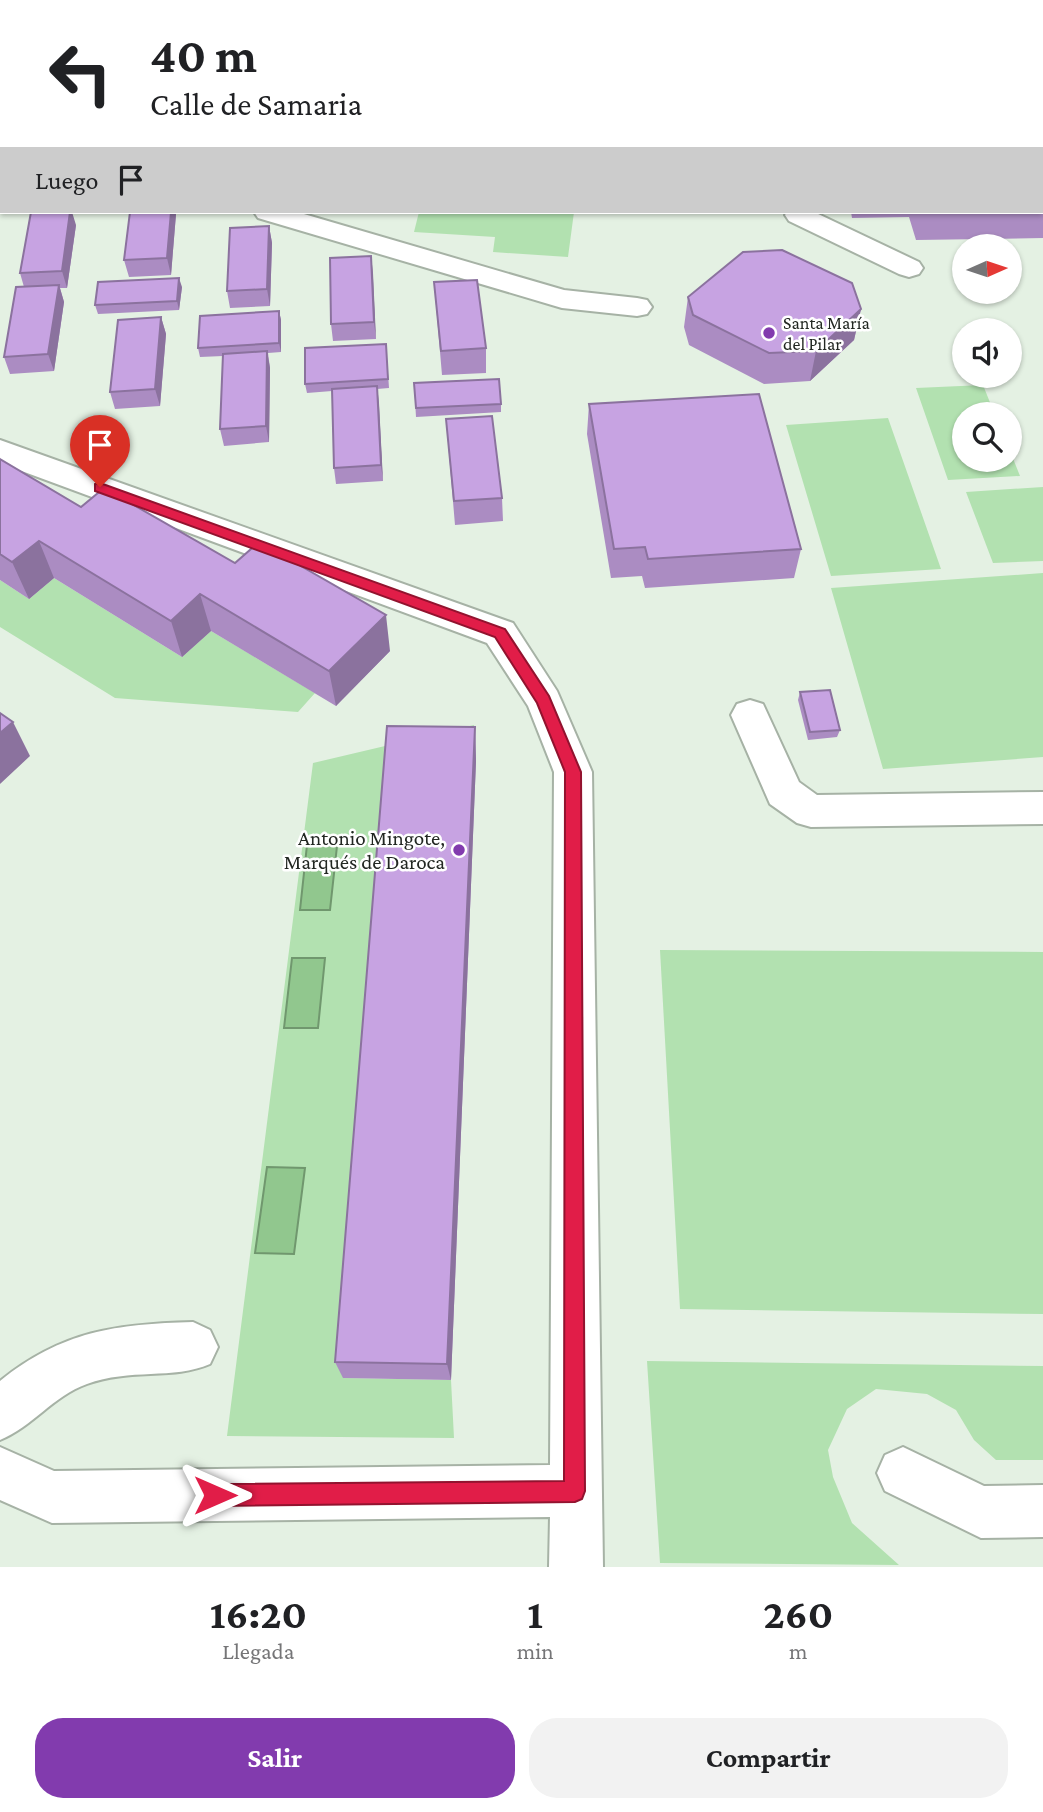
<!DOCTYPE html>
<html lang="es">
<meta charset="utf-8">
<style>
:root{--surface:#fff;--page:#f2f2f2;--text:#202124;--muted:#757577;--accent:#823bae}
body{margin:0;font-family:"Crimson Pro",serif;background:var(--page);color:var(--text);height:100vh;display:flex;flex-direction:column;font-size:26px;white-space:nowrap}
*{box-sizing:border-box;margin:0}
p{font-size:23px;color:var(--muted)}
.icon{flex:none;width:38px;height:38px;fill:none;stroke:currentColor;stroke-width:2;stroke-linecap:round;stroke-linejoin:round}
.map{position:relative;height:1567px;overflow:hidden}
.details{display:flex;flex-direction:column;background:var(--surface);flex:1}
.details>*{flex:none}
.top-card{position:absolute;left:0px;top:0px;width:1043px;height:214px;box-shadow:0 2px 5px #0004;background:#fff;color:var(--text);overflow:hidden}
.needle{width:46px;rotate:87deg}
.controls{position:absolute;left:952px;top:234px;display:grid;gap:14px}
.controls a{display:grid;place-items:center;width:70px;height:70px;border-radius:50%;background:var(--surface);box-shadow:0 2px 5px #0004;font-size:35px}
.pin{position:absolute;display:grid;place-items:center;width:60px;height:60px;color:#fff;margin:-72px -30px;border-radius:50% 50% 50% 0;rotate:-45deg;box-shadow:0 0 7px #0007}
.pin .icon{rotate:45deg}
.me{position:absolute;width:77px;margin:-38px;rotate:90deg;stroke-linejoin:round;filter:drop-shadow(0 0 5px #0008)}
.turn{display:flex;align-items:center;gap:24px;height:147px;padding:0 35px;font-size:32px}
.turn .icon{width:91px;height:91px;stroke-width:2.5}
.turn b{display:block;font-size:49px;line-height:60px}
.then{display:flex;align-items:center;height:66px;padding:0 35px;background:#0003;gap:14px;font-size:26px}
.eta{display:flex;justify-content:space-evenly;align-items:center;height:119px;text-align:center}
.eta b{font-size:42px;font-weight:700;line-height:49px}
.cta{display:flex;gap:14px;margin-top:auto;padding:14px 35px}
.cta a{flex:1;height:80px;border-radius:28px;background:var(--accent);color:#fff;font-size:28px;font-weight:700;line-height:80px;text-align:center}
.cta a+a{background:var(--page);color:var(--text)}
.map>svg:first-child{display:block}
.green{fill:#b2e1b0}
.water{fill:#91c78e;stroke:#70976e;stroke-width:2}
.lines{fill:none;stroke-linecap:round;stroke-linejoin:round}
.minor-casing{stroke:#a6b2a5;stroke-width:4}
.minor{fill:#fff;fill-rule:evenodd}
.wall{fill:#ab8cc2}
.shaded-wall{fill:#8b729e}
.building{fill:#c7a3e2;stroke:#8b729e;stroke-width:2}
.route{fill:#e11d48;stroke:#92132f;stroke-width:2}
.poi-dot{fill:#823bae;stroke:#fff;stroke-width:2.5}
.labels{text-anchor:middle;dominant-baseline:central;stroke-width:5;stroke-linejoin:round;paint-order:stroke}
.far-poi-label{font-size:18px;fill:#222722;stroke:#fff;text-anchor:start}
.poi-label{font-size:21px;fill:#222722;stroke:#fff;text-anchor:end}
</style>
<div class="map">
<svg width="1043" height="1567" viewBox="0 0 1043 1567">
<rect width="100%" height="100%" fill="#e4f1e3"/>
<path class="green" d="M 419,212 L 574,212 L 568,257 L 493,252 L 495,237 L 414,232 Z
M 983,385 L 995,415 L 964,415 L 964,460 L 1010,460 L 1010,451 L 1020,476 L 948,480 L 916,388 Z
M 888,418 L 941,569 L 831,576 L 786,425 Z
M 1043,487 L 1043,561 L 993,563 L 966,492 Z
M 1043,573 L 1043,757 L 883,769 L 831,588 Z
M 54,578 L 182,657 L 211,631 L 315,693 L 298,712 L 115,698 L 0,627 L 0,580 L 29,599 Z
M 474,725 L 476,761 L 343,1378 L 451,1380 L 454,1438 L 227,1436 L 313,763 Z
M 660,950 L 1043,952 L 1043,1314 L 680,1309 Z
M 647,1361 L 1043,1366 L 1043,1460 L 996,1460 L 974,1440 L 956,1410 L 927,1394 L 876,1389 L 847,1409 L 828,1450 L 833,1477 L 852,1523 L 899,1565 L 660,1563 Z"/>
<path class="water" d="M 307,845 L 337,846 L 330,910 L 300,910 Z
M 292,958 L 325,958 L 318,1028 L 284,1028 Z
M 267,1167 L 305,1168 L 294,1254 L 255,1253 Z"/>
<g class="lines">
<g class="minor-casing">
<path id="minor" d="M 219,0 L 244,0 L 218,2 Z
M 504,0 L 528,0 L 529,2 L 505,2 Z
M 0,104 L 2,104 L 2,120 L 0,120 Z
M 1041,133 L 1043,133 L 1043,149 L 1041,149 Z
M 254,212 L 297,212 L 564,290 L 637,298 L 647,300 L 652,307 L 647,314 L 637,316 L 562,308 L 258,218 Z
M 787,212 L 814,212 L 919,262 L 923,268 L 919,274 L 909,277 L 899,274 L 789,221 L 785,215 Z
M 0,440 L 513,623 L 557,691 L 592,772 L 603,1567 L 549,1567 L 550,1517 L 52,1523 L 0,1500 L 0,1447 L 54,1471 L 550,1465 L 554,772 L 528,706 L 487,643 L 0,463 Z
M 750,700 L 763,704 L 799,782 L 817,795 L 1043,792 L 1043,824 L 811,827 L 797,823 L 770,804 L 731,715 L 737,704 Z
M 193,1322 L 210,1330 L 218,1347 L 210,1364 C 173,1380 130,1368 87,1384 C 53,1396 32,1427 0,1440 L 0,1381 C 62,1331 116,1324 193,1322 Z
M 903,1447 L 984,1486 L 1043,1485 L 1043,1537 L 981,1538 L 885,1491 L 877,1473 L 885,1455 Z"/>
</g>
<use href="#minor" class="minor"/>
</g>
<path class="wall" d="M 0,0 L 193,0 L 191,2 L 2,2 L 2,89 L 0,88 Z
M 369,0 L 474,0 L 477,2 L 371,2 Z
M 586,0 L 638,0 L 641,2 L 586,2 Z
M 916,0 L 949,0 L 943,2 L 919,2 Z
M 1041,143 L 1043,143 L 1043,238 L 916,240 L 909,217 L 852,218 L 851,212 L 1041,212 Z
M 176,214 L 171,275 L 129,277 L 124,260 Z
M 76,225 L 67,288 L 60,288 L 64,302 L 54,371 L 10,374 L 4,357 L 24,287 L 20,273 Z
M 269,226 L 272,243 L 270,306 L 230,308 L 227,291 Z
M 371,256 L 376,339 L 333,341 L 331,324 Z
M 434,282 L 486,348 L 486,373 L 442,375 Z
M 182,287 L 179,310 L 98,314 L 95,305 Z
M 688,297 L 861,309 L 854,340 L 810,381 L 764,384 L 689,345 L 684,327 Z
M 279,311 L 281,320 L 281,352 L 268,353 L 270,368 L 269,442 L 224,446 L 220,429 L 223,356 L 200,357 L 198,348 Z
M 161,317 L 166,334 L 160,406 L 115,409 L 110,392 Z
M 386,344 L 389,388 L 377,389 L 383,481 L 336,484 L 334,468 L 332,391 L 307,393 L 305,384 Z
M 414,383 L 501,404 L 501,412 L 416,417 Z
M 589,404 L 801,549 L 794,578 L 645,588 L 642,576 L 611,578 L 587,434 Z
M 446,419 L 502,498 L 503,521 L 455,525 Z
M 0,459 L 81,507 L 235,563 L 390,651 L 336,706 L 211,631 L 182,657 L 54,578 L 29,599 L 0,580 Z
M 800,692 L 840,730 L 837,737 L 808,740 L 798,700 Z
M 475,727 L 476,761 L 451,1380 L 343,1378 L 335,1362 Z"/>
<path class="shaded-wall" d="M 43,0 L 70,0 L 71,2 L 41,2 Z
M 139,0 L 193,0 L 191,2 L 137,2 Z
M 929,0 L 949,0 L 943,2 L 928,2 Z
M 70,212 L 72,212 L 76,225 L 67,288 L 62,271 Z
M 171,212 L 175,212 L 176,214 L 171,275 L 167,258 Z
M 269,226 L 272,243 L 270,306 L 267,289 Z
M 371,256 L 373,273 L 376,339 L 374,322 Z
M 179,278 L 182,287 L 179,310 L 177,301 Z
M 59,285 L 64,302 L 54,371 L 48,354 Z
M 861,309 L 854,340 L 810,381 L 816,351 Z
M 279,311 L 281,320 L 281,352 L 279,343 Z
M 161,317 L 166,334 L 160,406 L 155,389 Z
M 267,351 L 270,368 L 269,442 L 266,426 Z
M 377,386 L 379,403 L 383,481 L 381,465 Z
M 39,541 L 54,578 L 29,599 L 12,562 Z
M 200,594 L 211,631 L 182,657 L 171,621 Z
M 386,615 L 390,651 L 336,706 L 329,671 Z
M 13,722 L 30,756 L 0,784 L 0,733 Z
M 475,727 L 476,761 L 451,1380 L 447,1364 Z"/>
<path class="building" d="M 0,0 L 43,0 L 41,2 L 0,2 Z
M 85,0 L 139,0 L 137,2 L 82,2 Z
M 413,0 L 474,0 L 477,2 L 416,2 Z
M 595,0 L 638,0 L 641,2 L 598,2 Z
M 698,0 L 736,0 L 737,2 L 698,2 Z
M 783,0 L 907,0 L 907,2 L 783,2 Z
M 2,19 L 2,53 L 0,53 L 0,21 Z
M 1041,143 L 1043,143 L 1043,200 L 1041,200 Z
M 31,212 L 70,212 L 62,271 L 20,273 Z
M 130,212 L 171,212 L 167,258 L 124,260 Z
M 269,226 L 267,289 L 227,291 L 230,228 Z
M 782,250 L 852,283 L 861,309 L 816,351 L 769,353 L 693,315 L 688,297 L 743,252 Z
M 371,256 L 374,322 L 331,324 L 330,258 Z
M 179,278 L 177,301 L 95,305 L 98,282 Z
M 477,280 L 486,348 L 441,351 L 434,282 Z
M 59,285 L 48,354 L 4,357 L 16,287 Z
M 279,311 L 279,343 L 198,348 L 200,316 Z
M 161,317 L 155,389 L 110,392 L 118,320 Z
M 386,344 L 388,379 L 305,384 L 305,348 Z
M 267,351 L 266,426 L 220,429 L 223,354 Z
M 499,379 L 501,404 L 416,408 L 414,383 Z
M 377,386 L 381,465 L 334,468 L 332,389 Z
M 759,394 L 801,549 L 648,559 L 645,547 L 614,549 L 589,404 Z
M 492,416 L 502,498 L 454,501 L 446,419 Z
M 0,459 L 81,507 L 104,488 L 235,563 L 259,542 L 386,615 L 329,671 L 200,594 L 171,621 L 39,541 L 12,562 L 0,554 Z
M 830,690 L 840,730 L 810,732 L 800,692 Z
M 0,713 L 13,722 L 0,733 Z
M 387,726 L 475,727 L 447,1364 L 335,1362 Z"/>
<path class="route" d="M 100,483 L 505,629 L 549,696 L 581,772 L 585,1491 L 582,1499 L 575,1502 L 215,1506 L 208,1503 L 205,1495 L 208,1488 L 215,1484 L 564,1481 L 565,772 L 537,703 L 495,637 L 95,491 L 95,484 Z"/>
<g class="poi-dot">
<circle cx="769" cy="333" r="7"/>
<circle cx="459" cy="850" r="7"/>
</g>
<g class="labels">
<g class="far-poi-label">
<text x="783" y="323">Santa María<tspan x="783" dy="21">del Pilar</tspan></text>
</g>
<g class="poi-label">
<text x="445" y="838">Antonio Mingote,<tspan x="445" dy="24">Marqués de Daroca</tspan></text>
</g>
</g>
</svg>
<div class="controls">
<a><svg class="needle" viewBox="-14 -14 28 28"><path d="M0-13l5 13h-10z" fill="#e53935"/><path d="M0 13l5-13h-10z" fill="#757577"/></svg></a>
<a><svg class="icon" aria-label="sound" viewBox="0 0 24 24"><path d="M4 9h4l5-4v14l-5-4H4zM17 9q2 3 0 6"/></svg></a>
<a><svg class="icon" aria-label="search" viewBox="0 0 24 24"><circle cx="10" cy="10" r="6"/><path d="M15 15l6 6"/></svg></a>
</div>
<div class="pin" style="left:100px;top:487px;background:#d93025"><svg class="icon" aria-label="arrive" viewBox="0 0 24 24"><path d="M6 21V4h12l-3 4 3 4H6"/></svg></div>
<svg class="me" style="left:215px;top:1495px" viewBox="-20 -20 40 40"><path d="M0-17L14 15 0 8-14 15z" fill="#e11d48" stroke="#fff" stroke-width="4"/></svg>
<div class="top-card">
<div class="turn"><svg class="icon" aria-label="left" viewBox="0 0 24 24"><path d="M17 20v-9H6M10 6l-5 5 5 5"/></svg><div><b>40 m</b>Calle de Samaria</div></div>
<div class="then">Luego<svg class="icon" aria-label="arrive" viewBox="0 0 24 24"><path d="M6 21V4h12l-3 4 3 4H6"/></svg></div>
</div>
</div>
<section class="details">
<div class="eta">
<div><b>16:20</b><p>Llegada</p></div>
<div><b>1</b><p>min</p></div>
<div><b>260</b><p>m</p></div>
</div>
<div class="cta"><a>Salir</a><a>Compartir</a></div>
</section>
